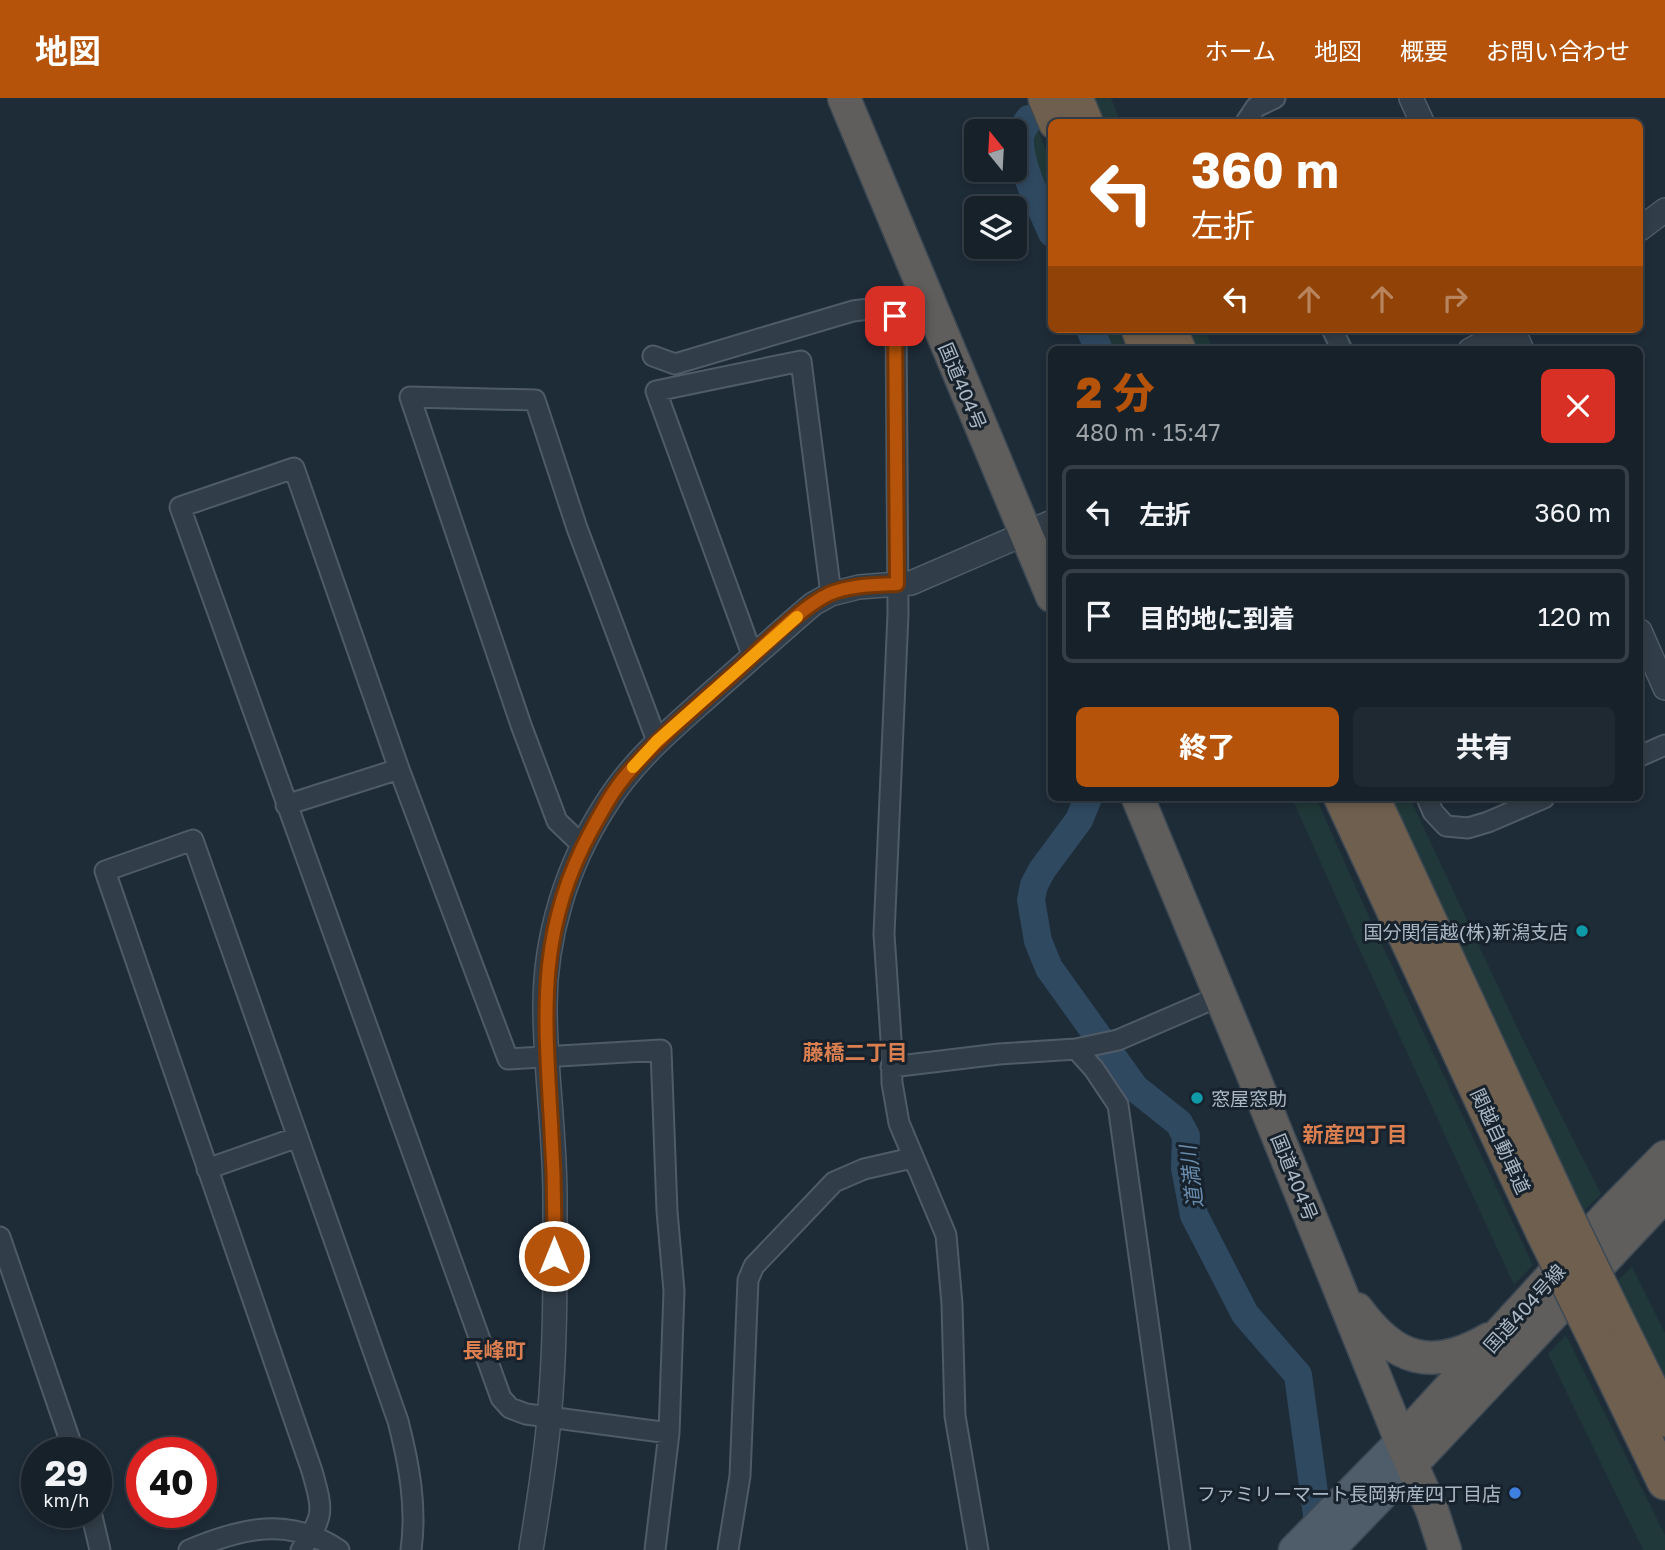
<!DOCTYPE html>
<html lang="ja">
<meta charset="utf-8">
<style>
:root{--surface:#16212a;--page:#1f2932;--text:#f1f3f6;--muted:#9ea3a8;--line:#353e47;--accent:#b45309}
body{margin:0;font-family:"Golos Text","Noto Sans JP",sans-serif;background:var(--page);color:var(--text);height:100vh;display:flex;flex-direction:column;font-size:26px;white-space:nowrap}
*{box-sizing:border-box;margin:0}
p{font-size:23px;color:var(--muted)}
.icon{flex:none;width:38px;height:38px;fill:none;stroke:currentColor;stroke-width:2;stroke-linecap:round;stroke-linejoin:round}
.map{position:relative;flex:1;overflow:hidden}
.drawer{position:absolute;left:1048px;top:248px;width:595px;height:455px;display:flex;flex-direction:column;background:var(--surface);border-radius:10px;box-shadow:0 4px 10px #0003,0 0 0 2px var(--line)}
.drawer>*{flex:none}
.banner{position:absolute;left:1048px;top:21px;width:595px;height:214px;border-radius:10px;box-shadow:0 4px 10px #0003,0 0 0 2px var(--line);background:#b45309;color:#fff;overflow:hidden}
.needle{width:46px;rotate:342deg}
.buttons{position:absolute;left:964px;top:21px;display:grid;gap:14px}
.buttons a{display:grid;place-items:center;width:63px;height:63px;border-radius:10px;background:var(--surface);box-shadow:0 4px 10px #0003,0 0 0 2px var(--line);font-size:35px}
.speed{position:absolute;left:21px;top:1339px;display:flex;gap:14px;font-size:35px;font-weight:700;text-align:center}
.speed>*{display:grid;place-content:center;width:91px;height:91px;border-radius:50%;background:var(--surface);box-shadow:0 4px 10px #0003,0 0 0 2px var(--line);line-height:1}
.speed small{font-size:18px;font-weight:400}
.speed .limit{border:10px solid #d22;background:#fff;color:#111}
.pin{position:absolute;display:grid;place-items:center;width:60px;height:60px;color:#fff;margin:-30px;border-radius:14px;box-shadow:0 4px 10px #0006}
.me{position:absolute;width:77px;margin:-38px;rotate:0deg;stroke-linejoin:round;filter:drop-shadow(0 0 5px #0008)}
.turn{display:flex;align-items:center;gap:24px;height:147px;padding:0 28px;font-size:32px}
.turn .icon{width:91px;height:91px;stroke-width:2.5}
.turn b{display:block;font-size:49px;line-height:60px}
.lanes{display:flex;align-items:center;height:66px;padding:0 28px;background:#0003;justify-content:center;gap:35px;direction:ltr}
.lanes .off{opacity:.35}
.round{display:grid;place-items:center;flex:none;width:74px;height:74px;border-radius:10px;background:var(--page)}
.headline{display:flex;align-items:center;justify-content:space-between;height:119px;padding:0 28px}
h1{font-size:42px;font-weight:800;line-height:52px;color:var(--accent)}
.button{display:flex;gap:14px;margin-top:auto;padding:14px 28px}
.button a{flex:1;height:80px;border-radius:10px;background:var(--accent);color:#fff;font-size:28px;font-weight:800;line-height:80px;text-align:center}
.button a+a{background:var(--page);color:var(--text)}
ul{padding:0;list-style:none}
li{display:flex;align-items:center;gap:21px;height:94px;margin:0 14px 10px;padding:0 14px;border:4px solid var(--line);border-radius:10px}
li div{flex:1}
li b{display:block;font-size:26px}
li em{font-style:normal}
header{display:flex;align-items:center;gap:42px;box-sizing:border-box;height:98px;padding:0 35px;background:var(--accent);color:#fff}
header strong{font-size:33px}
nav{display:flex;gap:38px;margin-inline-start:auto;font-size:24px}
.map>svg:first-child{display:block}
.green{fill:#203839}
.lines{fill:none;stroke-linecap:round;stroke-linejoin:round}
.river{stroke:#2f4961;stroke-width:28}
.minor-casing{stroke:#4f5b66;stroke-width:23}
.tertiary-casing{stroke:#4f5b66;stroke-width:26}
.primary-casing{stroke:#3e4955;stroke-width:33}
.trunk-casing{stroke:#3c4853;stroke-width:35}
.motorway-casing{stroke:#3c4853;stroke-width:38}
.minor{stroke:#313d48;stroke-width:19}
.tertiary{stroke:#313d48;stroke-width:23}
.primary{stroke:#4f5c69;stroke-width:30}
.trunk{stroke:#5f5e5c;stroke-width:32}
.motorway{stroke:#6f5f4e;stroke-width:35}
.motorway-bridge-casing{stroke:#3c4853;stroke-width:38;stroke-linecap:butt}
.motorway-bridge{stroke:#6f5f4e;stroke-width:35}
.route-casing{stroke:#753606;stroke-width:18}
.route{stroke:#b45309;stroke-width:12}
.slow{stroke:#f59e0b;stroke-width:12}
.culture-dot{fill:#0f9aa8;stroke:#17222c;stroke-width:2.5}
.shop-dot{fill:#3f7fe0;stroke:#17222c;stroke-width:2.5}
.labels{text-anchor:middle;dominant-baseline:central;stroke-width:6;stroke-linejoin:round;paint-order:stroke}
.street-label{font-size:19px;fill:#abb8c5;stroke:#17222c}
.poi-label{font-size:19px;fill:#abb8c5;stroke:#17222c;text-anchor:end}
.neighbourhood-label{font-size:21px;font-weight:bold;fill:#db7f51;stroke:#17222c}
.water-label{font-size:21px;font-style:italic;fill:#698cac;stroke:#17222c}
</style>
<header>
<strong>地図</strong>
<nav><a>ホーム</a><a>地図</a><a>概要</a><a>お問い合わせ</a></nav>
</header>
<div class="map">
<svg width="1665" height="1452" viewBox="0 0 1665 1452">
<rect width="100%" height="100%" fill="#1e2c38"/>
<path class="green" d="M 1090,0 L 1111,0 L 1120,24 L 1100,24 Z
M 1035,24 L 1052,67 L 1052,128 C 1042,105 1019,61 1025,37 C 1026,31 1030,28 1035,24 Z
M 1093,231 L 1118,231 L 1126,252 L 1101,252 Z
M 1184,231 L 1204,231 L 1213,252 L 1193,252 Z
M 1292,700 L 1316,700 L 1371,823 L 1533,1167 L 1514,1187 L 1352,835 Z
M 1385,700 L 1410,700 L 1524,944 L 1601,1096 L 1579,1118 Z
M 1632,1169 L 1665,1235 L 1665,1293 L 1613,1187 Z
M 1566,1237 L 1665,1437 L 1665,1452 L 1643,1452 L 1548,1256 Z"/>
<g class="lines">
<path class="river" d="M 1029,21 C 1025,27 1020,34 1020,41 C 1019,69 1041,109 1052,135
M 1090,231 L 1099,252
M 1088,700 L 1079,722 L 1042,772 L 1034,787 L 1031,802 L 1038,843 L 1049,870 L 1135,990 L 1179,1025 L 1186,1038 L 1185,1070 L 1194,1117 L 1245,1216 L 1298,1277 L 1321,1446"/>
<g class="minor-casing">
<path id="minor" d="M 1246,24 L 1256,9 L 1275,0
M 923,194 L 901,207 L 896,217 L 898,516 L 884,836 L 891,941 L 892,985 L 899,1025 L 946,1137 L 952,1206 L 955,1318 L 978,1452
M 1332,231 L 1342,252
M 653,258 L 675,266 L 853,213 L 901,207
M 753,559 L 656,293 L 801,263 L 831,496
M 1640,658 L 1665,647
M 1427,700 L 1433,714 L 1446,728 L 1468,730 L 1488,724 L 1544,700
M 286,707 L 399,671
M 583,748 L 557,723 L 521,627 L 410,299 L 535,302 L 577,430 L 657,643
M 1076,951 L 1094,971 L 1118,1007 L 1180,1452
M 891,969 L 999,956 L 1076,951 L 1118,942 L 1220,898
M 207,1071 L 298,1039
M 0,1139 L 74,1354
M 91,1414 L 100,1452
M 189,1452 C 241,1430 289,1418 339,1452
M 301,1452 C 325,1417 323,1413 312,1373 L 105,773 L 193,742 L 398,1323 C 409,1366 417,1408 411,1452
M 655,1452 L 669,1335 L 674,1193 L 667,1113 L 661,952 L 508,961 L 399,671 L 294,370 L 180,409 L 501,1300 L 510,1310 L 526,1316 L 669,1335
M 728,1452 L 740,1378 L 748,1182 L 754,1168 L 834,1084 L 864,1071 L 912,1060"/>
</g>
<g class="tertiary-casing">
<path id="tertiary" d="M 1411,0 L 1422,24
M 1640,131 L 1665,112
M 1513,231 L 1522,252
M 1470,252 L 1511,231
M 1640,533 L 1665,590
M 531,1452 C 538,1409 545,1365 549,1321 C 556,1247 555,1173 555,1099 C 555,1035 545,972 545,908 C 545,838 567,767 605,708 C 633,662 674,629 714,593 C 747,564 779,535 813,506 L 831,496 L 859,489 L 911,485 L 1052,424"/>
</g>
<g class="primary-casing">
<path id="primary" d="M 1294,1452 L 1401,1343
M 1329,1452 L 1412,1366"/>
</g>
<g class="trunk-casing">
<path id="trunk" d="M 844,0 L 1052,498
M 1138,700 L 1249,967 L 1401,1343 L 1432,1412 L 1445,1452
M 1357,1211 C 1395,1263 1432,1274 1489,1241
M 1401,1343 L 1609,1116 L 1665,1059
M 1412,1366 L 1665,1097"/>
</g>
<g class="motorway-casing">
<path id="motorway" d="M 1046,0 L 1056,24
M 1075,0 L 1085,24
M 1139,231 L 1147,252
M 1169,231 L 1178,252
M 1342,700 L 1543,1133
M 1372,700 L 1564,1114
M 1612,1213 L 1665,1321
M 1593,1235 L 1665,1384"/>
</g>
<use href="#minor" class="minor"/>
<use href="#tertiary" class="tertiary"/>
<use href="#primary" class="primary"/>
<use href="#trunk" class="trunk"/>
<use href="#motorway" class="motorway"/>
<g class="motorway-bridge-casing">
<path id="motorway-bridge" d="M 1564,1114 L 1612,1213
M 1543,1133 L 1593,1235"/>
</g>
<use href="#motorway-bridge" class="motorway-bridge"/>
</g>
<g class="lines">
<g class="route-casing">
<path id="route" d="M 554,1158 C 555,1114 554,1070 551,1026 C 545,917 536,834 591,733 C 602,713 613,692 628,675 C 659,639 696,609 732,577 C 758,554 799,510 829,496 C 849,487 875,487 897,486 L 895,218"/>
</g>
<use href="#route" class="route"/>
<path class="slow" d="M 633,669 L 657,643 L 797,519"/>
</g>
<g class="culture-dot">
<circle cx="1582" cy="833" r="7"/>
<circle cx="1197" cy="1000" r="7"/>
</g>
<circle class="shop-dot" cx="1515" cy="1395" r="7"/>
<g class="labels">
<g class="street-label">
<text transform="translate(963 288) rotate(67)">国道404号</text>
<text transform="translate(1501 1043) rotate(65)">関越自動車道</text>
<text transform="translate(1295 1079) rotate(68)">国道404号</text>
<text transform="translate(1524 1210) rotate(-48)">国道404号線</text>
</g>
<g class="poi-label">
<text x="1568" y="833">国分関信越(株)新潟支店</text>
<text x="1211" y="1000" text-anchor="start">窓屋窓助</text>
<text x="1501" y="1395">ファミリーマート長岡新産四丁目店</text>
</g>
<g class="neighbourhood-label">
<text x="855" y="954">藤橋二丁目</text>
<text x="1355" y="1036">新産四丁目</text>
<text x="494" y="1252">長峰町</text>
</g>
<g class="water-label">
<text transform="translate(1191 1079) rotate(-97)">道満川</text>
</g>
</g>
</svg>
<div class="buttons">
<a><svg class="needle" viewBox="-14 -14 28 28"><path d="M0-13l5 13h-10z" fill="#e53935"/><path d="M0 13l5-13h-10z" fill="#9ea3a8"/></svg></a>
<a><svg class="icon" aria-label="layers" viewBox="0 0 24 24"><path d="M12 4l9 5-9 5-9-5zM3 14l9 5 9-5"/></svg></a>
</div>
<div class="speed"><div>29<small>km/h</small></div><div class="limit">40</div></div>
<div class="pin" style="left:895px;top:218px;background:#d93025"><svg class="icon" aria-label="arrive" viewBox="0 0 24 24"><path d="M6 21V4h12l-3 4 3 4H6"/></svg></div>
<svg class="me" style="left:554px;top:1158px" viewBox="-20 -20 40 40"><circle r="17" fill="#b45309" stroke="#fff" stroke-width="3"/><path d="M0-11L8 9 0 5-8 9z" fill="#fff"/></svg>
<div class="banner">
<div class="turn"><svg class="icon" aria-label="left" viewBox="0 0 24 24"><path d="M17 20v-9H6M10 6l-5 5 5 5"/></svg><div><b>360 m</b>左折</div></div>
<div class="lanes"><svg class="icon" aria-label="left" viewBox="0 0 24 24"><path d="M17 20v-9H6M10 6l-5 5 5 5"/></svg><svg class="icon off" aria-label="ahead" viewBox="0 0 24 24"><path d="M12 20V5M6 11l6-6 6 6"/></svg><svg class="icon off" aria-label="ahead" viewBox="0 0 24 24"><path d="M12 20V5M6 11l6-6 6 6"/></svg><svg class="icon off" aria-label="right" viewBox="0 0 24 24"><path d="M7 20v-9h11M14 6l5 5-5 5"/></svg></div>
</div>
<section class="drawer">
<div class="headline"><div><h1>2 分</h1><p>480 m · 15:47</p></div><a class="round" style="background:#d93025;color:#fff"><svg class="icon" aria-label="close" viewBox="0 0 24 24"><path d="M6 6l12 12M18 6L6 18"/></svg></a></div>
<ul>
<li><svg class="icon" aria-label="left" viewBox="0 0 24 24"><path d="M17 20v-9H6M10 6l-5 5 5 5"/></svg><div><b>左折</b></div><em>360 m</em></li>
<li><svg class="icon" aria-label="arrive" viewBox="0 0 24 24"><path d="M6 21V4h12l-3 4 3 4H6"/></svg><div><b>目的地に到着</b></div><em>120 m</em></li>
</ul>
<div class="button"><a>終了</a><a>共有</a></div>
</section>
</div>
